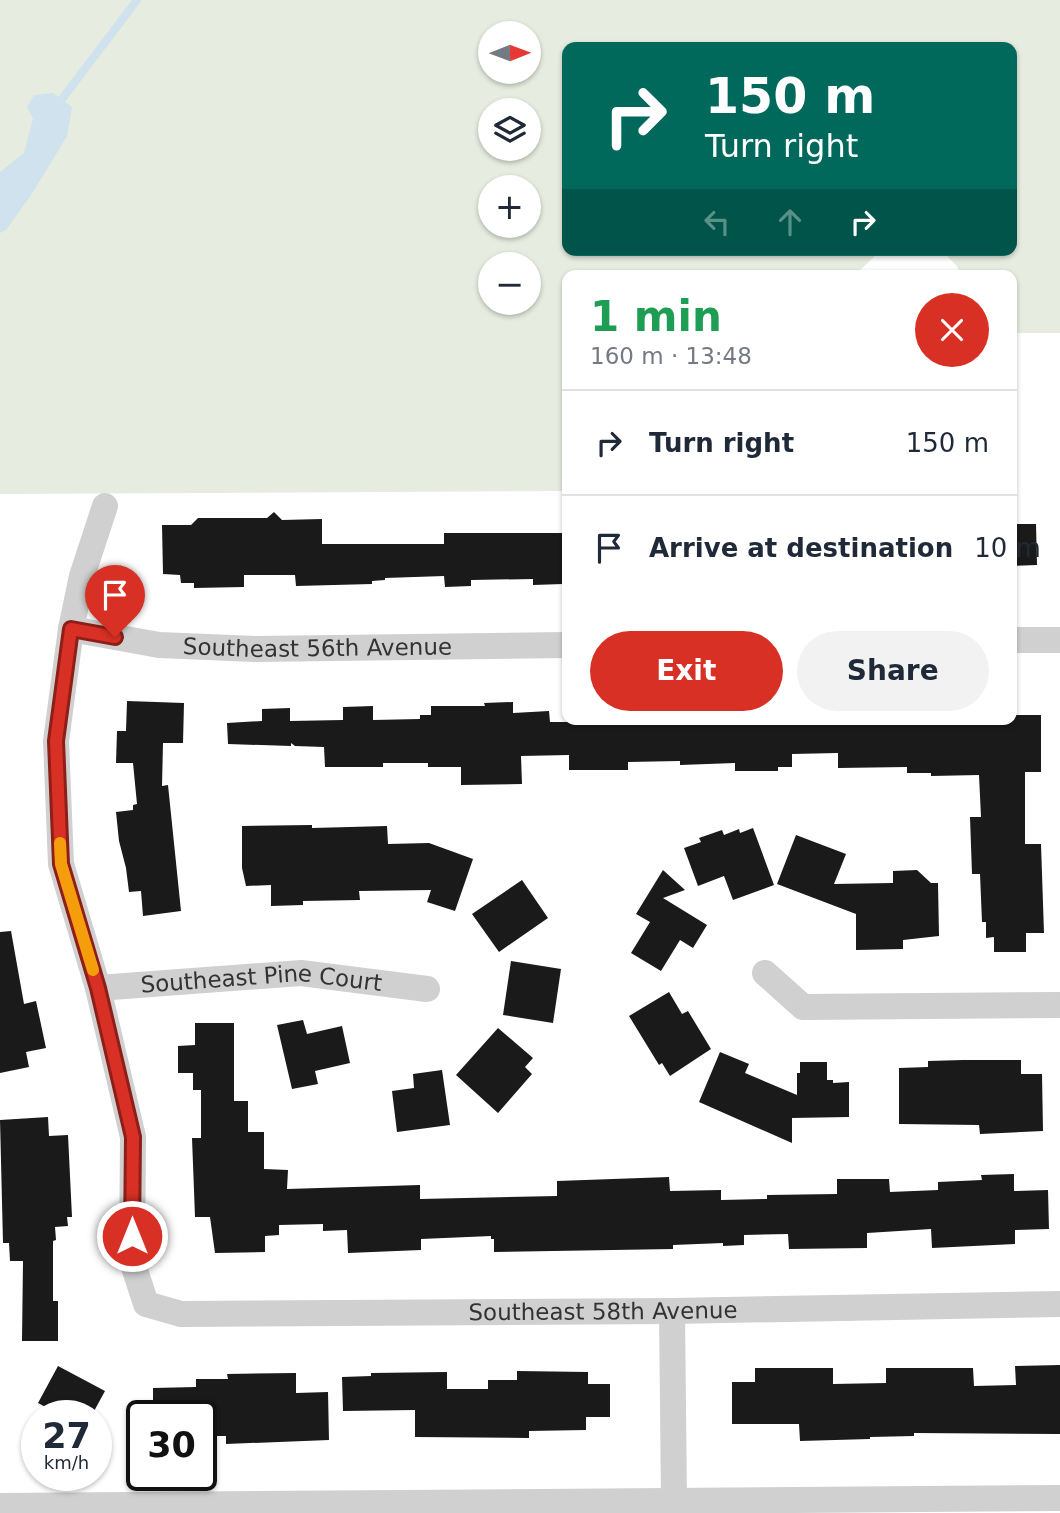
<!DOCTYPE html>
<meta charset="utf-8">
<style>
:root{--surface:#fff;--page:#f2f2f3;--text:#1f2937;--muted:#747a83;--line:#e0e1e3;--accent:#d93025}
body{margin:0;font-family:"DejaVu Sans",sans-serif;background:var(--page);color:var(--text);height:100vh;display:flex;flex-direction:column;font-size:26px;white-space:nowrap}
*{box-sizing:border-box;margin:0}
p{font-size:23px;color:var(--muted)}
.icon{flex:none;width:38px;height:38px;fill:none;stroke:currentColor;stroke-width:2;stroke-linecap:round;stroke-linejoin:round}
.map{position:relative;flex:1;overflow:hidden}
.drawer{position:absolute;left:562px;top:270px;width:455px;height:455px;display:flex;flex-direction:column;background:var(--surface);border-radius:14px;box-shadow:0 2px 5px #0004}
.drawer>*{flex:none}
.top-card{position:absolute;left:562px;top:42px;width:455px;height:214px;border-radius:14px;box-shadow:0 2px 5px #0004;background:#00695c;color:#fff;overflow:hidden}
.needle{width:46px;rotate:89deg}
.buttons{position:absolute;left:478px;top:21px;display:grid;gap:14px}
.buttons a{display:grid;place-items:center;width:63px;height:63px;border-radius:50%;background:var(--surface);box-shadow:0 2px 5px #0004;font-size:35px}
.speed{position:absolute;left:21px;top:1400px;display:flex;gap:14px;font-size:35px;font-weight:700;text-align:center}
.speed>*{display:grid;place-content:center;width:91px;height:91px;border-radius:50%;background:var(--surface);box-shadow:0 2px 5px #0004;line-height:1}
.speed small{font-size:18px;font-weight:400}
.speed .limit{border:4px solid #111;border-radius:10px;background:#fff;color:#111}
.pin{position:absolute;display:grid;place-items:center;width:60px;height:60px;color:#fff;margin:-72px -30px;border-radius:50% 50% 50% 0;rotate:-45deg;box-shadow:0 0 7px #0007}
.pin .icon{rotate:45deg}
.me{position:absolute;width:77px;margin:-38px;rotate:0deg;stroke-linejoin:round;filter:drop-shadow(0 0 5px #0008)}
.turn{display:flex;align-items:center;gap:24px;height:147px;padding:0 28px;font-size:32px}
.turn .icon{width:91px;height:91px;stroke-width:2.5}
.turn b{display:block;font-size:49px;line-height:60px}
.lanes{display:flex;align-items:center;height:66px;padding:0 28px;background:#0003;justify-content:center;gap:35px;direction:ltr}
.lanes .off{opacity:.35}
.round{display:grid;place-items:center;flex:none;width:74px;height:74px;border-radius:37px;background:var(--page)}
.overview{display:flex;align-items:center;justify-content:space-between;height:119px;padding:0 28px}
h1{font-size:42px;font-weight:700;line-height:52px;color:#1e9e55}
.cta{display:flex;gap:14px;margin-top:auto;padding:14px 28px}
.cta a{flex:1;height:80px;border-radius:42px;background:var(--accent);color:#fff;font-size:28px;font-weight:700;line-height:80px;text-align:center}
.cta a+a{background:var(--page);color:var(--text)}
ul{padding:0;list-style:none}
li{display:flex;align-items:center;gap:21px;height:105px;padding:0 28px;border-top:2px solid var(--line)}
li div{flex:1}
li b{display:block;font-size:26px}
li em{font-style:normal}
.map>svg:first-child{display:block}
.green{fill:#e6ecdf;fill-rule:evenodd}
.water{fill:#cfe2ee}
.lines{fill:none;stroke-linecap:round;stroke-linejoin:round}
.stream{stroke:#cfe2ee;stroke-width:8}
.building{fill:#1a1a1a}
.minor{stroke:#d0d0d0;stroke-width:26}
.route-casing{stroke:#8d1f18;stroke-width:18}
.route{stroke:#d93025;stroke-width:12}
.slow{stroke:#f59e0b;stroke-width:12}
.labels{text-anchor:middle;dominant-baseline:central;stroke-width:7;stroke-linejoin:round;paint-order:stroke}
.street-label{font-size:23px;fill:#333;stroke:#fff}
</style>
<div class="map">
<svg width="1060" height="1513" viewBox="0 0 1060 1513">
<rect width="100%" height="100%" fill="#fff"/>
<path class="green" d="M 0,0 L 1060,0 L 1060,333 L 1012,333 L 1012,275 L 961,275 L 957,266 L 941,250 L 1012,250 L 1012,47 L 567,47 L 567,250 L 881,250 L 855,275 L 567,275 L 567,491 L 0,494 ZM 490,33 L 528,33 L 528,72 L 490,72 ZM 490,110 L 528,110 L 528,149 L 490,149 ZM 490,187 L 528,187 L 528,226 L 490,226 ZM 490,264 L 528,264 L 528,303 L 490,303 Z"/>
<path class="water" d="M 53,93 L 72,107 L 67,136 L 33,192 L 6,230 L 0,233 L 0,172 L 24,153 L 33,119 L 27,107 L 34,95 Z"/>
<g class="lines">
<path class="stream" d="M 56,107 L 137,0"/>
</g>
<path class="building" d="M 274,512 L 282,520 L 322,519 L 322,544 L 444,544 L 444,533 L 567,533 L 567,579 L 563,579 L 563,584 L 533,585 L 533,579 L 471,580 L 471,586 L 445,587 L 444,576 L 385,578 L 385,580 L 372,581 L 372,584 L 296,586 L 295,575 L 244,575 L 244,587 L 194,588 L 194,583 L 181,583 L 180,575 L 163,574 L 162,525 L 191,525 L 198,518 L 267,518 Z
M 1012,524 L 1036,524 L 1037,565 L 1012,566 Z
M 127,701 L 184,703 L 183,743 L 163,743 L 162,786 L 168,785 L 181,911 L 143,916 L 141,891 L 129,892 L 126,868 L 119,841 L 116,812 L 133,810 L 133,805 L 137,804 L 133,763 L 116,763 L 117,731 L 126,731 Z
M 513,702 L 513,713 L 549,711 L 550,722 L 596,722 L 596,719 L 1012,719 L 1012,715 L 1041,715 L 1041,772 L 1025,772 L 1025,844 L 1041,844 L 1044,933 L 1026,933 L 1026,952 L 994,952 L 994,937 L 986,938 L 986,922 L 982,922 L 980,874 L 972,874 L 970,817 L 981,817 L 979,775 L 931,776 L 931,773 L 907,773 L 907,767 L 838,768 L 838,753 L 792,754 L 792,767 L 778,767 L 778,771 L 735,771 L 735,763 L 680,765 L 680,761 L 628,762 L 628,770 L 569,770 L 569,755 L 521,756 L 522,784 L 461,785 L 461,767 L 428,767 L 428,763 L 383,763 L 383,767 L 325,767 L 324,747 L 295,746 L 291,743 L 291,746 L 228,744 L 227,723 L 262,721 L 262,709 L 290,708 L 290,721 L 343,720 L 343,707 L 373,706 L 373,720 L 420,719 L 420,715 L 431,715 L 431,706 L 485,706 L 484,703 Z
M 312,825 L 312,828 L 387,826 L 388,844 L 429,843 L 473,859 L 455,911 L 427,902 L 431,890 L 359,891 L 360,900 L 303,901 L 303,905 L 271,906 L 271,885 L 246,886 L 242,868 L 242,826 Z
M 753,828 L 774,885 L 733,900 L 724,876 L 698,886 L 684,848 L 701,842 L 699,838 L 722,830 L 724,835 L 739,829 L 740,833 Z
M 796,835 L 846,854 L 834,884 L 893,883 L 893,871 L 917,870 L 931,883 L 938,883 L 939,936 L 903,940 L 903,949 L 856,950 L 856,914 L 777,884 Z
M 663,870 L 685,890 L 663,898 L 707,925 L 693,948 L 680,940 L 661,971 L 631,953 L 650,922 L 636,914 Z
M 522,880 L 548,918 L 499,952 L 472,914 Z
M 11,931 L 24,1004 L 36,1001 L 46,1048 L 26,1052 L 29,1067 L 0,1073 L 0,932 Z
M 511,961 L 561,969 L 553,1023 L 503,1015 Z
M 669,992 L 682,1014 L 688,1011 L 711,1049 L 670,1076 L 662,1063 L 659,1065 L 629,1016 Z
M 303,1020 L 307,1034 L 342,1026 L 350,1063 L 315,1071 L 318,1084 L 292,1089 L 277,1025 Z
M 195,1023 L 234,1023 L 234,1101 L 248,1101 L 248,1132 L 264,1132 L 264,1169 L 288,1170 L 287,1189 L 420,1185 L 420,1199 L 557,1196 L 557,1181 L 669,1177 L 670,1191 L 721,1190 L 721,1200 L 767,1199 L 767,1195 L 837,1194 L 837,1179 L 889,1179 L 890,1192 L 938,1190 L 938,1182 L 982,1180 L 981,1175 L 1014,1174 L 1014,1191 L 1048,1190 L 1049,1229 L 1015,1230 L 1015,1244 L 932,1248 L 931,1229 L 867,1233 L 867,1248 L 789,1249 L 788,1234 L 744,1235 L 744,1245 L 723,1246 L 723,1243 L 673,1245 L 673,1249 L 494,1252 L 494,1239 L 491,1239 L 491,1236 L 421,1239 L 421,1250 L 348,1253 L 347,1230 L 323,1231 L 323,1224 L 279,1225 L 279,1235 L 265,1236 L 265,1252 L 215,1253 L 210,1217 L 195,1217 L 192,1138 L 201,1138 L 201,1090 L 193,1090 L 193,1073 L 178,1073 L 178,1046 L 195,1045 Z
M 498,1028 L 533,1058 L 525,1067 L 532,1074 L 498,1113 L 456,1075 Z
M 720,1052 L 749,1064 L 745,1073 L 797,1095 L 797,1073 L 800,1073 L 800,1062 L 827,1062 L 827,1080 L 833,1080 L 833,1083 L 849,1082 L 849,1117 L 792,1118 L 792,1143 L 699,1102 Z
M 963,1060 L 1021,1060 L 1021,1074 L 1042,1074 L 1043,1131 L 980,1134 L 979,1125 L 899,1124 L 899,1068 L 928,1067 L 928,1061 Z
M 442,1070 L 450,1125 L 397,1132 L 392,1091 L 414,1088 L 413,1074 Z
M 48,1117 L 49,1136 L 68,1135 L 72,1217 L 67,1217 L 68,1226 L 55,1227 L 56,1240 L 53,1241 L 53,1301 L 58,1301 L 58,1341 L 22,1341 L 23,1261 L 10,1261 L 9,1243 L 3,1243 L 0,1120 Z
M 1060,1365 L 1060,1434 L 914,1433 L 914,1436 L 870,1437 L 870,1439 L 800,1441 L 799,1424 L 732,1424 L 732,1382 L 755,1382 L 755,1368 L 833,1368 L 833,1384 L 886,1383 L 886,1368 L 973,1368 L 974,1386 L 1016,1385 L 1015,1366 Z
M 58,1366 L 105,1391 L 93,1413 L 84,1408 L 80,1416 L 62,1416 L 38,1403 Z
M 517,1371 L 588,1372 L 588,1384 L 610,1384 L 610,1417 L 586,1417 L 586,1430 L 529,1431 L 529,1438 L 415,1437 L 415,1410 L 343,1411 L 342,1377 L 371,1376 L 371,1373 L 447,1372 L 447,1389 L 488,1389 L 488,1380 L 517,1380 Z
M 296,1373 L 296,1393 L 328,1392 L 329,1440 L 226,1444 L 226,1436 L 209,1436 L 201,1427 L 201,1416 L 153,1416 L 153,1388 L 196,1387 L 196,1379 L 228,1379 L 227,1374 Z"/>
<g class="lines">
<g class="minor">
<path id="s1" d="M 105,506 L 82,576 L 71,629 L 56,741 L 61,864 L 98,988 L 133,1137 L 132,1261 L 146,1304 L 181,1314 L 672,1311 L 1060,1304"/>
<path id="s2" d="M 71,629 L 159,645 L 255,649 L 567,645"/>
<path d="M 1012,640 L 1060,640"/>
<path d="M 765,973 L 803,1007 L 1060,1005"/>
<path id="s3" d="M 98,988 L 301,973 L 427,989"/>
<path d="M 672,1311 L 674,1502"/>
<path d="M 0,1506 L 1060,1498"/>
</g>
</g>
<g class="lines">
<g class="route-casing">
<path id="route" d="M 115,637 L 71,629 L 56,741 L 61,864 L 98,988 L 133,1137 L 132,1236"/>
</g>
<use href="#route" class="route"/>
<path class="slow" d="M 60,843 L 61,864 L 93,970"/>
</g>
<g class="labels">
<g class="street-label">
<text stroke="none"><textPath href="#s2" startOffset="248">Southeast 56th Avenue</textPath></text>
<text stroke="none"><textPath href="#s3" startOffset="164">Southeast Pine Court</textPath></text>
<text stroke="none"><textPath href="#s1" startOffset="1274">Southeast 58th Avenue</textPath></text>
</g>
</g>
</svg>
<div class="buttons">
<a><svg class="needle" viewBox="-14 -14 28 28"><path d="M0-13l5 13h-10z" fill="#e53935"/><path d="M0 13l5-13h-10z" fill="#747a83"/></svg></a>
<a><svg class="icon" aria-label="layers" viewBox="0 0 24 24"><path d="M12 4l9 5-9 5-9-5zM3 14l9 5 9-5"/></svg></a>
<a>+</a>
<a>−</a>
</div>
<div class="speed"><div>27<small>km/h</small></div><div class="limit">30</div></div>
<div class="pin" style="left:115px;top:637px;background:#d93025"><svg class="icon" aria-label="arrive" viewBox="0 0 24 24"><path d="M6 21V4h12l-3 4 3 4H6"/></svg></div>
<svg class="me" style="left:132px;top:1236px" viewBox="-20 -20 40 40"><circle r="17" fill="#d93025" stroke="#fff" stroke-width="3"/><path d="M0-11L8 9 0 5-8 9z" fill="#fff"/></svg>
<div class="top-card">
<div class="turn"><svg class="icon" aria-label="right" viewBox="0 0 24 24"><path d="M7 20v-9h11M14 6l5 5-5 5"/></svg><div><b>150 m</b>Turn right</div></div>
<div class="lanes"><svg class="icon off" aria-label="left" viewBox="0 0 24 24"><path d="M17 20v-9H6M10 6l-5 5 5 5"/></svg><svg class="icon off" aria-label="ahead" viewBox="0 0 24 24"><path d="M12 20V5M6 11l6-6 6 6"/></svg><svg class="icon" aria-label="right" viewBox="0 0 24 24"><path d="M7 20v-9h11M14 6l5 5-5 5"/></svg></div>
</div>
<section class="drawer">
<div class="overview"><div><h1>1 min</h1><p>160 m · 13:48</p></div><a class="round" style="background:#d93025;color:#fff"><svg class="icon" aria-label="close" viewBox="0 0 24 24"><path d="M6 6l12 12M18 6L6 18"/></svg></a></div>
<ul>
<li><svg class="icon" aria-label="right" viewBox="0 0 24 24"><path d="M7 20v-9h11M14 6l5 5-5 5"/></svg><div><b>Turn right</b></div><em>150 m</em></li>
<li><svg class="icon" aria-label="arrive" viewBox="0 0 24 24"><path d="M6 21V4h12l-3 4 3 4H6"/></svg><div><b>Arrive at destination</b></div><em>10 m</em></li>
</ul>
<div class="cta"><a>Exit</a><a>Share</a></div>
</section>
</div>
